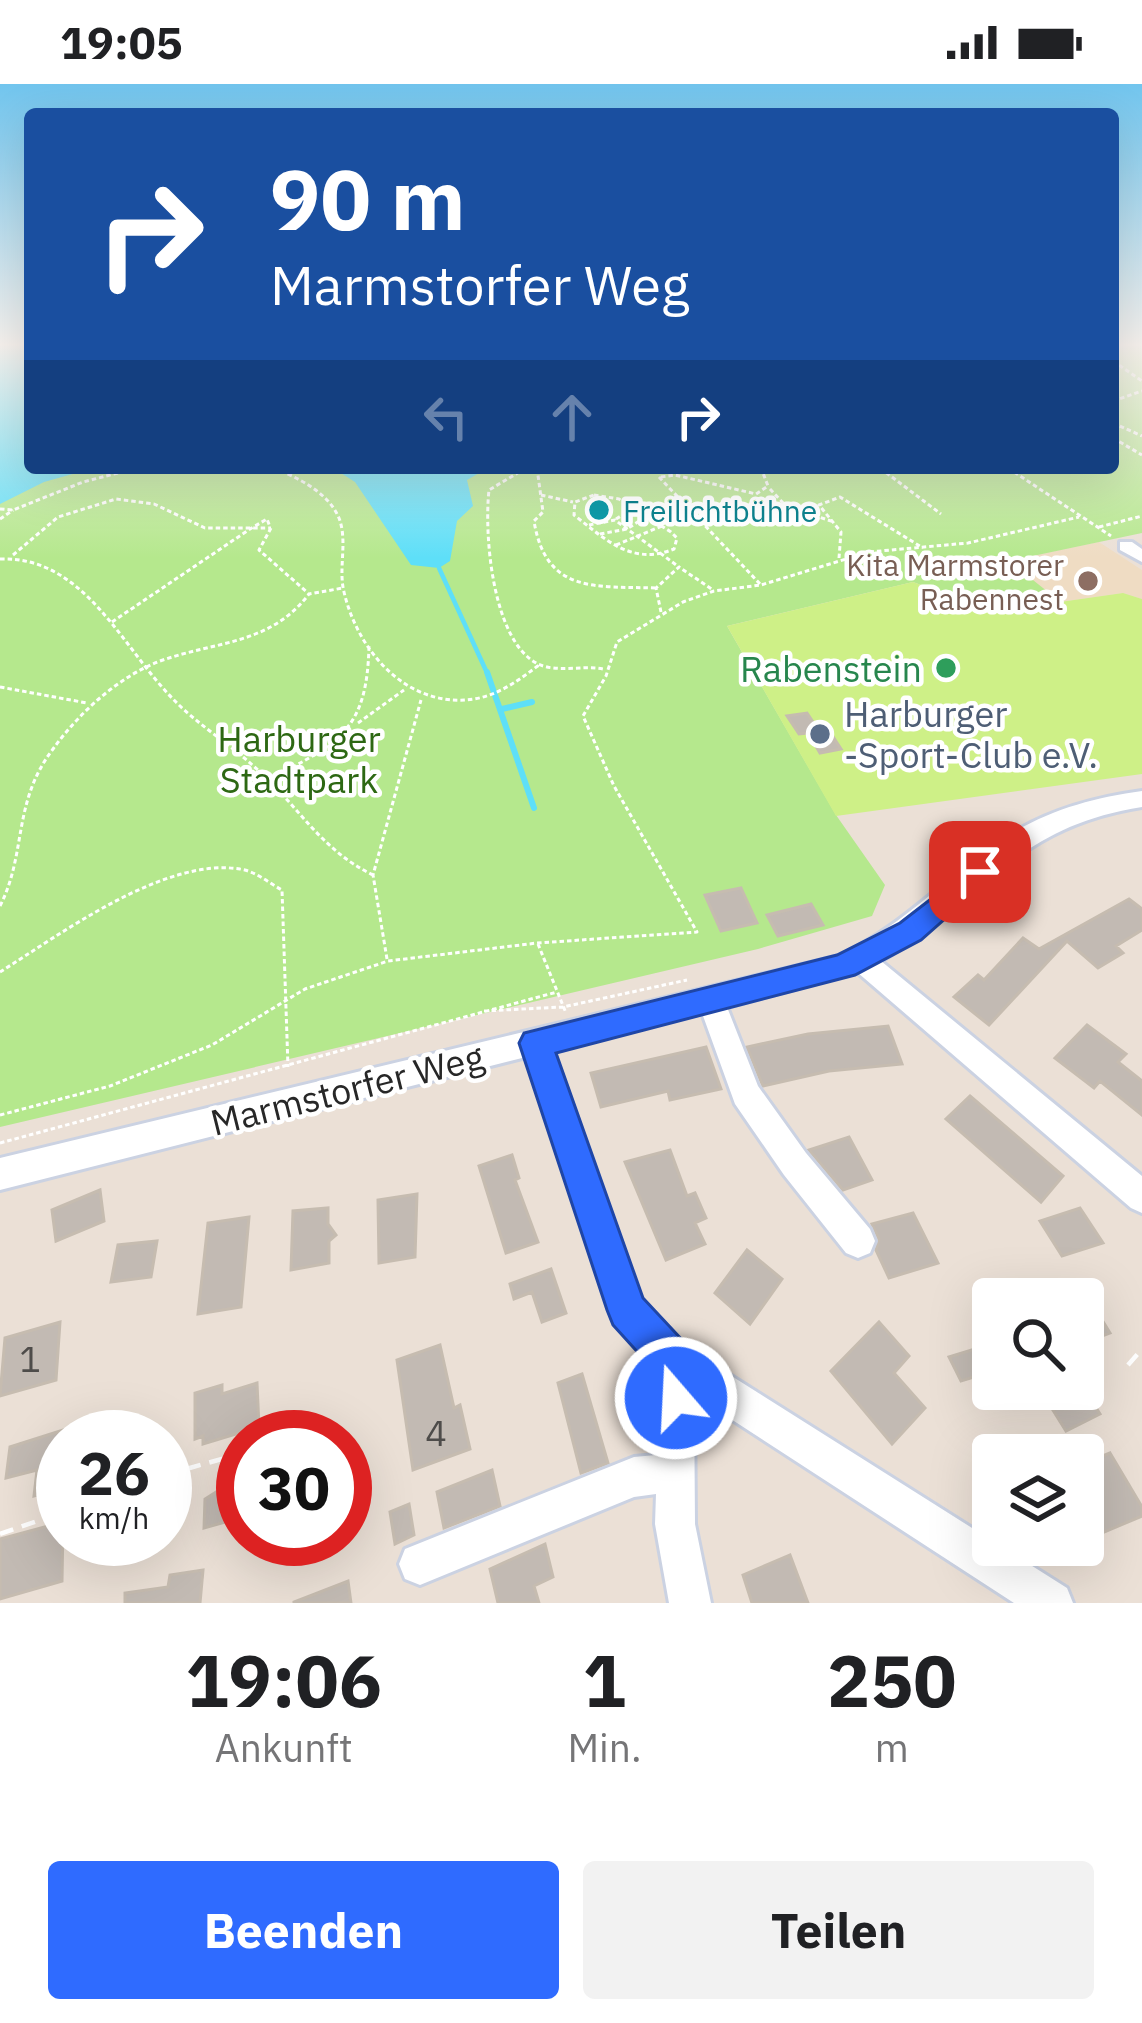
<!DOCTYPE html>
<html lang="de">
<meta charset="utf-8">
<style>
:root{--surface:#fff;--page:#f2f2f2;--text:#202124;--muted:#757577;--accent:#2f6bff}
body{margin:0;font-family:"IBM Plex Sans",sans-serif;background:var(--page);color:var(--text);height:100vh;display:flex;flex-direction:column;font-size:45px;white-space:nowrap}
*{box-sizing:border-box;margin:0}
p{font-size:39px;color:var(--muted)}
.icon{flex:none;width:66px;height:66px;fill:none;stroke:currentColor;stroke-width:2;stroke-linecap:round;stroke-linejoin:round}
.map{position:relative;height:1519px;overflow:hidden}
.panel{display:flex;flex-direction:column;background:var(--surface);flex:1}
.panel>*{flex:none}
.hud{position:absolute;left:24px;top:24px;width:1095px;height:366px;border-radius:12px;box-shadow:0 12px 48px #0002;background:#1a4fa0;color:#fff;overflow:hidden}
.tools{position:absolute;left:972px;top:1194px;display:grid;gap:24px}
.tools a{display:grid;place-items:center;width:132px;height:132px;border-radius:12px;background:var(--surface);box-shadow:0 12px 48px #0002;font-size:60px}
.speed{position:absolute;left:36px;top:1326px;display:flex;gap:24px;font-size:60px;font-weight:700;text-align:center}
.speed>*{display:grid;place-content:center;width:156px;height:156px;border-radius:50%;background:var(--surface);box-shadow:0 12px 48px #0002;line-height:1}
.speed small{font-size:30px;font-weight:400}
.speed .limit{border:18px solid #d22;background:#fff;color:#111}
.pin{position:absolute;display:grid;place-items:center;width:102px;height:102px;color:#fff;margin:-51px;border-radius:24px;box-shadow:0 6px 18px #0006}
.me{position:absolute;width:132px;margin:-66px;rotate:341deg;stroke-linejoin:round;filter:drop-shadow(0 0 9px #0008)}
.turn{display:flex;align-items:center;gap:42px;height:252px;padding:0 48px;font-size:54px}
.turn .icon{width:156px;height:156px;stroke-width:2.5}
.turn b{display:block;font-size:84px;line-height:102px}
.lanes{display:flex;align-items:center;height:114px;padding:0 48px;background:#0003;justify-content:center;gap:60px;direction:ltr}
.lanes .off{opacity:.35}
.eta{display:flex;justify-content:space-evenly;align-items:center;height:204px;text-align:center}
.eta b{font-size:72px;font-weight:700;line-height:84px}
.primary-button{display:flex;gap:24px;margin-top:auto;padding:24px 48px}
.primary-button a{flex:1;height:138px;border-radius:12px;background:var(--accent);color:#fff;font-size:48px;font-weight:700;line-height:138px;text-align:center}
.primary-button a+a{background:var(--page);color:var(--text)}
.status{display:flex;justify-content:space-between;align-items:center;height:84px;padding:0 60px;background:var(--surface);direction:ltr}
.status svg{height:33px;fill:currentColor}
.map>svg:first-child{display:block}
.education{fill:#efdcc3}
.green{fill:#b5e88d}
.pitch{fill:#cef087}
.water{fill:#5edff8}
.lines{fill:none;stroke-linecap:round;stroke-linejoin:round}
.stream-far1{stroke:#5edff8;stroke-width:4.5}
.stream{stroke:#5edff8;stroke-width:6}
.building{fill:#c2bab3;stroke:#c6bcb0;stroke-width:3}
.minor-casing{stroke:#cbd2e2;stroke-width:6}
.path-far1{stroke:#fff;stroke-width:3;stroke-dasharray:4.5 3;stroke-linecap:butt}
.path{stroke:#fff;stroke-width:4.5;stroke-dasharray:14 9;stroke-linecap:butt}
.minor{fill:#fff;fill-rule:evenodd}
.route{fill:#2f6bff;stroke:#1f46a6;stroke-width:3}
.culture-dot{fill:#0f9aa8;stroke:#fff;stroke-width:4.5}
.education-dot{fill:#8d6e63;stroke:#fff;stroke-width:4.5}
.leisure-dot{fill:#2e9e5b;stroke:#fff;stroke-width:4.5}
.service-dot{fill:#5c6f8a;stroke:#fff;stroke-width:4.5}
.labels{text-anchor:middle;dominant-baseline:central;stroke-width:9;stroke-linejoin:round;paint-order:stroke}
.far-culture-label{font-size:30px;fill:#0d838f;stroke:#fff;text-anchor:start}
.far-education-label{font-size:30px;fill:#785e54;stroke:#fff;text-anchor:end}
.leisure-label{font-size:36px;fill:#27864d;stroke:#fff;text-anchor:end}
.service-label{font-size:36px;fill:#4e5e75;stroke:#fff;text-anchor:start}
.park-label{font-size:36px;fill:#2d6813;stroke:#fff}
.street-label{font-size:36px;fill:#272727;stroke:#fff}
.near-number-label{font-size:36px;fill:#4e4c4a}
</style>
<div class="status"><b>19:05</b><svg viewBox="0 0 49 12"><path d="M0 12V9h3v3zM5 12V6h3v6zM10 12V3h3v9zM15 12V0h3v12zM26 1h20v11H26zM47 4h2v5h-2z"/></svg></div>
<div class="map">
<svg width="1142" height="1519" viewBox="0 0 1142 1519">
<rect width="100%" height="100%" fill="#ebe0d6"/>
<path class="education" d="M 1099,458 L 1142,486 L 1142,515 L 1123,509 L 1060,518 L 1007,477 Z"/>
<path class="green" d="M 0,261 L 30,261 L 30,384 L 1113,384 L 1113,261 L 1142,261 L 1142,449 L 1009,477 L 1048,508 L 972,520 L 913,498 L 727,542 L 836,731 L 885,801 L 872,832 L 758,865 L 0,1043 Z"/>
<path class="pitch" d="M 913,498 L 972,520 L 1048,508 L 1060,518 L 1123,509 L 1142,515 L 1142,690 L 836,732 L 727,542 Z"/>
<path class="water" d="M 0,261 L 30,261 L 30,384 L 94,384 L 44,398 L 0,420 Z
M 333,384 L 488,384 L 467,396 L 473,422 L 457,437 L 450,477 L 439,484 L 411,481 L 355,398 Z"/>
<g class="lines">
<path class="stream-far1" d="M 439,484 L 488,591"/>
<path class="stream" d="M 487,588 L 534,724
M 502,625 L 532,618"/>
</g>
<path class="building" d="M 807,629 L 815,641 L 824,639 L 841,665 L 820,669 L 808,649 L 799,650 L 787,632 Z
M 741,804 L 757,839 L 721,847 L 705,811 Z
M 1129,815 L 1142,825 L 1142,846 L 1116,862 L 1123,869 L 1098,884 L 1067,857 L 989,941 L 954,913 L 978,891 L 984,896 L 1023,854 L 1039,865 Z
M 811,820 L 823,841 L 778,852 L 767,831 Z
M 1087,941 L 1126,970 L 1118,978 L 1142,997 L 1142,1031 L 1100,997 L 1094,1004 L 1055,974 Z
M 888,942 L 902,980 L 829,987 L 763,1002 L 747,963 L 808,950 Z
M 706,963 L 721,1005 L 670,1016 L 668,1007 L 601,1023 L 591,989 Z
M 970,1012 L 1063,1092 L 1041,1118 L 946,1035 Z
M 849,1053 L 872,1096 L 843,1106 L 809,1066 Z
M 670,1066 L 687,1112 L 695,1109 L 706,1134 L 695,1139 L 705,1160 L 666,1176 L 625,1078 Z
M 512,1071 L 519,1094 L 515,1096 L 538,1158 L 506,1169 L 479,1082 Z
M 100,1106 L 104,1137 L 56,1157 L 52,1126 Z
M 417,1110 L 415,1173 L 379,1179 L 378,1116 Z
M 328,1124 L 328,1140 L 336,1151 L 329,1157 L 329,1179 L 291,1186 L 293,1127 Z
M 1080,1124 L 1103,1159 L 1062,1172 L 1040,1137 Z
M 913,1129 L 938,1179 L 889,1194 L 876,1166 L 879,1155 L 872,1140 Z
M 249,1133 L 241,1223 L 198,1230 L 208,1139 Z
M 157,1157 L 151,1193 L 111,1198 L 118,1161 Z
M 747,1166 L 782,1195 L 750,1240 L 715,1209 Z
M 551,1185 L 566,1229 L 542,1238 L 532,1208 L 514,1215 L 510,1200 Z
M 1083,1205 L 1110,1249 L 1083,1259 Z
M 60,1238 L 56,1296 L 0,1312 L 5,1254 Z
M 879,1238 L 909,1272 L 894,1289 L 925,1324 L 892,1360 L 831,1287 Z
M 440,1261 L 454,1324 L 460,1321 L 470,1365 L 413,1386 L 397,1276 Z
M 978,1264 L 990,1288 L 961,1297 L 949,1273 Z
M 582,1290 L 608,1379 L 581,1389 L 558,1299 Z
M 257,1299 L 259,1343 L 203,1360 L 203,1352 L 195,1355 L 195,1309 L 222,1301 L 222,1310 Z
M 1053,1305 L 1084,1305 L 1100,1330 L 1066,1347 L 1043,1310 Z
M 63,1346 L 63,1404 L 34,1412 L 37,1386 L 6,1394 L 10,1363 Z
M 1110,1369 L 1142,1423 L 1142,1432 L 1083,1457 L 1083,1380 Z
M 492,1386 L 500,1422 L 444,1444 L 437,1408 Z
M 243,1391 L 243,1433 L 204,1444 L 205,1415 Z
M 409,1420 L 414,1451 L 395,1460 L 390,1428 Z
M 63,1438 L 62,1497 L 0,1515 L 0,1455 Z
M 545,1460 L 553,1493 L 534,1502 L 539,1519 L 498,1519 L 490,1485 Z
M 790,1471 L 808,1519 L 752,1519 L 743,1491 Z
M 203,1486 L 200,1519 L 125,1519 L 125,1509 L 168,1503 L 170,1491 Z
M 348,1497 L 351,1519 L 294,1519 L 294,1518 Z"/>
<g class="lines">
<g class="minor-casing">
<path id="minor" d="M 1120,458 L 1132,458 L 1142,465 L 1142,478 L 1120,466 Z
M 1142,707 L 1142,723 C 1013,743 982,817 881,877 L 1142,1092 L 1142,1129 L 1131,1124 L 857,888 L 727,923 L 758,1002 L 806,1069 L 870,1145 L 875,1157 L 870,1169 L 858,1174 L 846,1169 L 784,1091 L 735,1020 L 702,929 L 553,966 L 641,1215 L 684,1262 L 1067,1504 L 1073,1519 L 1014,1519 L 694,1311 L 695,1440 L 711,1519 L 669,1519 L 655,1440 L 656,1410 L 634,1413 L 420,1501 L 405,1495 L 399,1480 L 405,1465 L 634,1373 L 656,1371 L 654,1283 L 615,1238 L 609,1226 L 526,973 L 0,1106 L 0,1074 L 839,872 C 907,841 953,784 1016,747 C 1055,724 1098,713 1142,707 Z"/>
</g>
<path class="path-far1" d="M 1113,277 L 1142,297
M 1113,317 L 1142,307
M 1113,339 L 1142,352
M 1113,354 L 1142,371
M 274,384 C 298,394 328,408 339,434 C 348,458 338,484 344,508 C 358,568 408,625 474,615 C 499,611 519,596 539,581
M 526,384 L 489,406 C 484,450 492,557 538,580 C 557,589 583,581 603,585
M 537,384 L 543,428 L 534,437 C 546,510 595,502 656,504
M 880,384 L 941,430
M 1008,384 L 1111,452
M 659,393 L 761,501
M 661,393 L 675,391 L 756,410 L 768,402 L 761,384
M 770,405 L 786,422 L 834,438
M 541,411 L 573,418
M 594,411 L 619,415 L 671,448 L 677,454 L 674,465 C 632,482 606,456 574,431 L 575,418 Z
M 0,425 L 13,426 L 83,398 L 137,384
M 0,435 L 13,426
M 616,435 L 634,424
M 589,441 L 615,436 L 679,483
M 1099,443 L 1142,432
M 271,444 L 259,466 L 308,509
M 600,450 L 627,445 L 647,432
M 616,461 L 662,442
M 13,471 L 58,433 L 116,415 L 154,420 L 205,444 L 271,444
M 839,474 L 841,448 L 819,421 L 840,413 L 923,464
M 0,475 C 84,472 121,562 173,615 C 198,641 231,661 258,686 C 299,723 321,766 373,791
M 661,528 L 656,504 L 679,483 L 713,506
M 112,538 L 250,445 L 267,435 L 270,443
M 0,603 L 87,619
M 358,639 L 404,606
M 272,694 C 341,658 367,645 369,562
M 0,822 C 27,769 12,719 53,665 C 79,629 118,593 160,577 C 216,557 270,561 309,510 L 343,504
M 538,860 L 566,929
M 387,875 L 373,791 L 421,616
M 0,888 C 61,850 164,773 240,785 C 255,787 269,799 282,806 L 288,983
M 484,927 L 563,923 L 687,896
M 0,1031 L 110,1002 L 212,961 L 305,905 L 388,877 L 537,859 L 697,848 L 614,702 L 583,632 L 606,592 L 617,558 L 683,518 L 714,507 L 761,501 L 869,468 L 968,459 L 1079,433
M 0,1059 L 557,908"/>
<path class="path" d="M 1128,1281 L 1142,1265
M 165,1391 L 243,1369
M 0,1450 L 63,1428"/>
<use href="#minor" class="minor"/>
</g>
<linearGradient id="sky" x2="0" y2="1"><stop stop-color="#71c5ee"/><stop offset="0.55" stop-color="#f6f1ed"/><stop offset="1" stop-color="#f6f1ed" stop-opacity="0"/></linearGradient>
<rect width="1142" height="474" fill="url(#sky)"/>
<path class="route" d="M 980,777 L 994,788 L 990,795 L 921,856 L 855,891 L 556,969 L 643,1214 L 686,1260 L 692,1275 L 697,1314 L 691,1329 L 676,1335 L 661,1329 L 652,1284 L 613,1241 L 607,1226 L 519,959 L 524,949 L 837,871 L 900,839 Z"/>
<circle class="culture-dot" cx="599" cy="426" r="12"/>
<circle class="education-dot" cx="1088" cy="497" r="12"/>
<circle class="leisure-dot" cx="946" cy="584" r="12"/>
<circle class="service-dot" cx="820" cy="650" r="12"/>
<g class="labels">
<g class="far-culture-label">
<text x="623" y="426">Freilichtbühne</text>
</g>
<g class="far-education-label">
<text x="1064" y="480">Kita Marmstorer<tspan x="1064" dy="34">Rabennest</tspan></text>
</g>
<g class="leisure-label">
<text x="922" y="584">Rabenstein</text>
</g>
<g class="service-label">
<text x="844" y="629">Harburger<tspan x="844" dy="41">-Sport-Club e.V.</tspan></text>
</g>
<g class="park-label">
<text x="299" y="654">Harburger<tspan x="299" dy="41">Stadtpark</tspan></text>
</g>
<g class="street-label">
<text transform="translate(347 1005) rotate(-14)">Marmstorfer Weg</text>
</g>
<g class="near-number-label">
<text x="30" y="1274">1</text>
<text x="436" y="1348">4</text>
</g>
</g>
</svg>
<div class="tools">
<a><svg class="icon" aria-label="search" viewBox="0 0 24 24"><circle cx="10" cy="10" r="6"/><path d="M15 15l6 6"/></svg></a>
<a><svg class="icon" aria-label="layers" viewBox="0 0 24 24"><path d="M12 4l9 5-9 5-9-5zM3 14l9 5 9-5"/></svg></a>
</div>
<div class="speed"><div>26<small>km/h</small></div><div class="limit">30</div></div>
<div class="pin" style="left:980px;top:788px;background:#d93025"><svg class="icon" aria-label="arrive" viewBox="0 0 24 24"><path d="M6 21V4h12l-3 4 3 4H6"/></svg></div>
<svg class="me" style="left:676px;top:1314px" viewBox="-20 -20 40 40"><circle r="17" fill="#2f6bff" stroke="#fff" stroke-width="3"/><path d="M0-11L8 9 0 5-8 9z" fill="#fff"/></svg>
<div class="hud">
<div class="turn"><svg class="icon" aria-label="right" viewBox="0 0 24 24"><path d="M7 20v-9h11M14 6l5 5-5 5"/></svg><div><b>90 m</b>Marmstorfer Weg</div></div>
<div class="lanes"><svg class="icon off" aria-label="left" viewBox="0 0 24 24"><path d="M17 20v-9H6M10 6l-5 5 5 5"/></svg><svg class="icon off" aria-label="ahead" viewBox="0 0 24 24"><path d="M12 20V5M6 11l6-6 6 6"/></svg><svg class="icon" aria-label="right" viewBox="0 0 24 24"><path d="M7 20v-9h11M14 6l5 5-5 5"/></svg></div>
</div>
</div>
<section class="panel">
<div class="eta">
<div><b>19:06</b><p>Ankunft</p></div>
<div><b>1</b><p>Min.</p></div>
<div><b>250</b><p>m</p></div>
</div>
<div class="primary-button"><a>Beenden</a><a>Teilen</a></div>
</section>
